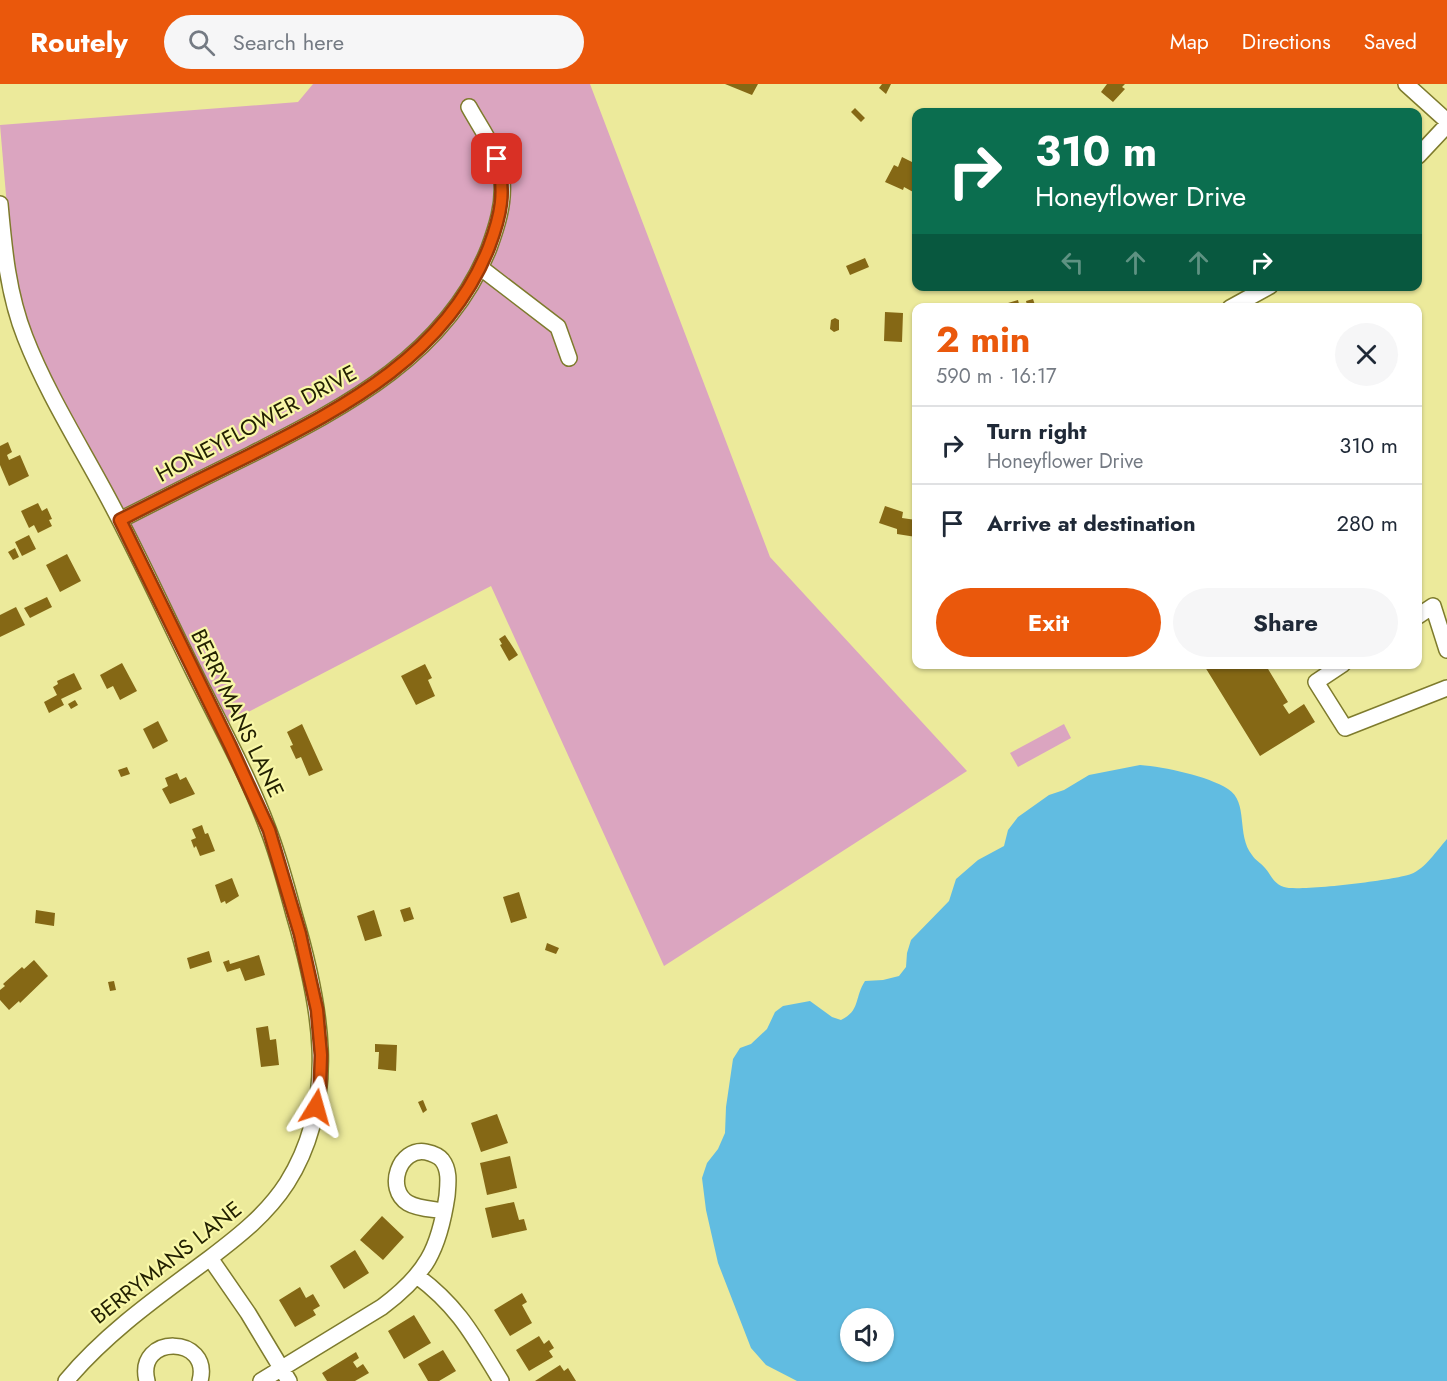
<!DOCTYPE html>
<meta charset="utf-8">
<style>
:root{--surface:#fff;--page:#f6f6f7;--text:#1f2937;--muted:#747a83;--line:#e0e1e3;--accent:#ea580c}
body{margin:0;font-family:Jost,sans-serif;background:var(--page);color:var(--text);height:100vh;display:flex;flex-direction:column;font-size:22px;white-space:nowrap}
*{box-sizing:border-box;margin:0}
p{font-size:20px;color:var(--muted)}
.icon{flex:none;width:33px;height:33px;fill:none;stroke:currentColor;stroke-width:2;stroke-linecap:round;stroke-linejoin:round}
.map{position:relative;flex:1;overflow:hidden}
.panel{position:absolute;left:912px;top:219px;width:510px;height:366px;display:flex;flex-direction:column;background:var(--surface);border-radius:12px;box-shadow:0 2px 4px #0004}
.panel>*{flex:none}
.hud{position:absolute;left:912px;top:24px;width:510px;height:183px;border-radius:12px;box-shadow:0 2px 4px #0004;background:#0b6e4f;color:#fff;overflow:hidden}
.controls{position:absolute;left:840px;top:1224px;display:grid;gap:12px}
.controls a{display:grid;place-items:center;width:54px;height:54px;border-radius:50%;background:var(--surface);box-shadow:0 2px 4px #0004;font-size:30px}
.pin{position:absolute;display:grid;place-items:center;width:51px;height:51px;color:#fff;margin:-26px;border-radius:12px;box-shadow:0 3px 9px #0006}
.me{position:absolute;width:66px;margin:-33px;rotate:8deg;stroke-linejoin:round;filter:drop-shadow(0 0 4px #0008)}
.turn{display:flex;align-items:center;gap:21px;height:126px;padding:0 24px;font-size:27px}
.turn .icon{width:78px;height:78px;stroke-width:2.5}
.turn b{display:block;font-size:42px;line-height:51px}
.lanes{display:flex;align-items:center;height:57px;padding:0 24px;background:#0003;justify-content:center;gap:30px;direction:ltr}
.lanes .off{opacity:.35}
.round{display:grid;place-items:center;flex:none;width:63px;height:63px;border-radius:32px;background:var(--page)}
.headline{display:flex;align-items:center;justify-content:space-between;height:102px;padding:0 24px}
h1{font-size:36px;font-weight:700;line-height:45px;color:var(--accent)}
.action{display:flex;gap:12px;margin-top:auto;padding:12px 24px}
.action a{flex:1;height:69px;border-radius:36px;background:var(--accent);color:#fff;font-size:24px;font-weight:700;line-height:69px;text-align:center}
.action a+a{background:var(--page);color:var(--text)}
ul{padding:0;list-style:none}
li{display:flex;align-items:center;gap:18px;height:78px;padding:0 24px;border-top:2px solid var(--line)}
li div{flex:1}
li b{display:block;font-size:22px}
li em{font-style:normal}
header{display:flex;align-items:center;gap:36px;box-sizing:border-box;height:84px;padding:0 30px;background:var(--accent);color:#fff}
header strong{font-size:28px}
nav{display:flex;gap:33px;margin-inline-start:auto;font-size:21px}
.search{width:420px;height:54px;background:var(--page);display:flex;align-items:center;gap:15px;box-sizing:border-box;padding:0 21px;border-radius:33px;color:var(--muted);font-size:22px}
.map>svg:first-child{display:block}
.green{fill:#dba5c0}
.water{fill:#61bce1;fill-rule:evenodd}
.building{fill:#856815}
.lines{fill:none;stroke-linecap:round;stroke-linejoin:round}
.minor-casing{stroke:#7e7b2d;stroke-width:18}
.minor{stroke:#fff;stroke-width:15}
.route-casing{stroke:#983908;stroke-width:15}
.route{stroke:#ea580c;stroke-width:10}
.labels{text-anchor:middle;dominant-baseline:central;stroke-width:4.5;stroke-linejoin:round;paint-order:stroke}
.street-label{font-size:22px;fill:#232102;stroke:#f9f8a8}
</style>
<header>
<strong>Routely</strong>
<div class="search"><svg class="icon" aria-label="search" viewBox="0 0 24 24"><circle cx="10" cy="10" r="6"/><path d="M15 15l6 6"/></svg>Search here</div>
<nav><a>Map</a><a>Directions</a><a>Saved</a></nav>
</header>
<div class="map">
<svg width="1447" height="1297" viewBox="0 0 1447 1297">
<rect width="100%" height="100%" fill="#ecea9b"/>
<path class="green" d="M 313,0 L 590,0 L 770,473 L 967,687 L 664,882 L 491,502 L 227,639 L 79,349 L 31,250 L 18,210 L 9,146 L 0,41 L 298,18 Z
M 1064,640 L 1071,654 L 1018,683 L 1010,669 Z"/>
<path class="water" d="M 1140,681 C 1165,683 1208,692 1228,705 C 1249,718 1236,751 1252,771 C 1255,776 1261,779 1265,784 C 1272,792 1273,799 1284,803 C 1297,808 1396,796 1411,790 C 1425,785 1437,766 1447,755 L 1447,1297 L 797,1297 L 766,1281 L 751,1264 L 718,1179 L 706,1126 L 702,1094 L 707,1079 L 718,1065 L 725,1049 L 726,1023 L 733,975 L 740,964 L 751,960 L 767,945 L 775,928 L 783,922 L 810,917 L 832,933 L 841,936 C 861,926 854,914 865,897 L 883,896 L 899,892 L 906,883 L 907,869 L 911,856 L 949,817 L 956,795 L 978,776 L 1004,762 L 1008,746 L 1018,733 L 1049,711 L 1064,706 L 1089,691 ZM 850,1234 L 884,1234 L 884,1268 L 850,1268 Z"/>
<path class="building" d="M 725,0 L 758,0 L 752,11 Z
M 882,0 L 891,0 L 886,10 L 879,4 Z
M 1107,0 L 1125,0 L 1122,3 L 1125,5 L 1113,18 L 1101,8 Z
M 855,24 L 865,34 L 861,38 L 851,28 Z
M 902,73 L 916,80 L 913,87 L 916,89 L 915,109 L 904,103 L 903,106 L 885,98 L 894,81 L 898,83 Z
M 865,174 L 869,183 L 850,191 L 846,182 Z
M 1033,215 L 1036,224 L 1021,224 L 1027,221 L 1026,217 Z
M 1018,216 L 1020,224 L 1009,224 L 1008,219 Z
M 885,228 L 903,229 L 902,258 L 884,257 Z
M 835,234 L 839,236 L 839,246 L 834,248 L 830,245 L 831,236 Z
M 8,358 L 12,368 L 7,371 L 9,376 L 20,371 L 29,392 L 9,402 L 0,381 L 0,362 Z
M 38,419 L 42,427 L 47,424 L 52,435 L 49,436 L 52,442 L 38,449 L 34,441 L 29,444 L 21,427 Z
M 885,422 L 903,428 L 902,434 L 916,436 L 916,453 L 897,450 L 897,445 L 879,439 Z
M 29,451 L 36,465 L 22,472 L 15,458 Z
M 15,464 L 19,473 L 13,476 L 8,468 Z
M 67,470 L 81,497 L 60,508 L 46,481 Z
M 47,513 L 52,523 L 30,534 L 24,524 Z
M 16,523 L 25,541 L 0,553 L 0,531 Z
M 505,551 L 518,571 L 509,577 L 500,561 L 502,560 L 499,555 Z
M 122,579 L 137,607 L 120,616 L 113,602 L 107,605 L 100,591 Z
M 425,580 L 432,594 L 428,596 L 435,612 L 416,621 L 401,592 Z
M 1208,580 L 1265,580 L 1288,618 L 1283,621 L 1289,630 L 1304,620 L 1315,638 L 1260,672 L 1205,583 Z
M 74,589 L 82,605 L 61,615 L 64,621 L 49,629 L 44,618 L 57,611 L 53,603 L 58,600 L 57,597 Z
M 75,616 L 78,621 L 71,625 L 68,620 Z
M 158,637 L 168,657 L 153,665 L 143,645 Z
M 302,640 L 323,686 L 309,692 L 301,673 L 296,675 L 290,662 L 293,661 L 287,648 Z
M 127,683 L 130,690 L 121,693 L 118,686 Z
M 177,689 L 180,696 L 186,693 L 195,710 L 170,720 L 162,705 L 168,702 L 165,694 Z
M 202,741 L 205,750 L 208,749 L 215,767 L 200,772 L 196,762 L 194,764 L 191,756 L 196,754 L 192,745 Z
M 232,794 L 239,812 L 226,820 L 225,817 L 221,819 L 215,801 Z
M 519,808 L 527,834 L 511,839 L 503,813 Z
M 410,823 L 414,835 L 404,838 L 400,826 Z
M 36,826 L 55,829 L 54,842 L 35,839 Z
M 374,826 L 382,852 L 365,857 L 357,832 Z
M 547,859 L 559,864 L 556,870 L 545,866 Z
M 209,867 L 212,878 L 190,885 L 187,874 Z
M 259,871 L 265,891 L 245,897 L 240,884 L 227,888 L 223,878 L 229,876 L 230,880 Z
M 34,876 L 48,892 L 20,919 L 19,917 L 9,926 L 0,916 L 0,906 L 5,902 L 3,900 L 22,883 L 24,885 Z
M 114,897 L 116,906 L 110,907 L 108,898 Z
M 268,942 L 270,956 L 276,955 L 279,981 L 261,983 L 256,944 Z
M 375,960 L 397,961 L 396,987 L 378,985 L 379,968 L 375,968 Z
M 423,1016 L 427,1026 L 423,1029 L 418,1018 Z
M 497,1030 L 508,1059 L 481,1068 L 471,1039 Z
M 510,1072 L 517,1104 L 487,1111 L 480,1079 Z
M 514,1118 L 519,1136 L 524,1135 L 527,1146 L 492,1154 L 485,1124 Z
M 382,1132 L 404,1153 L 383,1176 L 360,1156 Z
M 355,1166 L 369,1189 L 344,1205 L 330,1182 Z
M 300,1203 L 306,1214 L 313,1210 L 320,1222 L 313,1226 L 316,1231 L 295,1243 L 279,1216 Z
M 522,1209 L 527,1218 L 522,1221 L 532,1239 L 510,1252 L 494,1226 Z
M 414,1231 L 431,1259 L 404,1275 L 388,1247 Z
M 539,1252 L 544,1260 L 549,1256 L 554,1264 L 549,1267 L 553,1273 L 529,1287 L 516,1266 Z
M 443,1266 L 456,1287 L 439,1297 L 428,1297 L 418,1280 Z
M 356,1268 L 359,1274 L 353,1278 L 357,1284 L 363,1280 L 369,1289 L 355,1297 L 327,1297 L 322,1289 Z
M 560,1281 L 564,1287 L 568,1284 L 576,1297 L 535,1297 Z"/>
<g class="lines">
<g class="minor-casing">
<path id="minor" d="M 1406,0 L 1447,37
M 1418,72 L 1447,41
M 0,120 C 4,165 8,210 25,253 C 46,307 78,358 106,410 C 137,467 164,527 193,586 C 219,639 248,691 268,745 C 279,773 286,801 294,830 C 320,918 340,1015 287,1099 C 267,1130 239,1152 210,1174 C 159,1212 107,1248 66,1297
M 481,184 L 558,243 L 569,274
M 1230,224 L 1270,202
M 120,436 C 163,414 207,392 250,371 C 347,322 447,270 489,164 C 497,142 504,120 502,97 C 501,71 481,45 469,23
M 1418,532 L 1433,522 L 1447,566
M 1343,580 L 1316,598 L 1345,644 L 1447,604
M 210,1174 L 248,1229 L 289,1297
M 417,1192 C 459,1223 474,1253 501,1297
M 147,1297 C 135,1250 212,1251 200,1297
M 261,1297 L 382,1223 C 426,1190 439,1166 447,1112 C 448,1100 450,1086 442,1076 C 439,1072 431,1069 426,1068 C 399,1063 385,1105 408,1119 C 418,1125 433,1125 444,1127"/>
</g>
<use href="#minor" class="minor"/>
</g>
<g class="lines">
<g class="route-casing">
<path id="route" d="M 316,1023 L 320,1002 L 321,971 L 317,926 L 300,850 L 269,746 L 230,661 L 120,436 C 163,414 207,392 250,371 C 347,322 447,270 489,163 C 501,131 506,108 497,75"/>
</g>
<use href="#route" class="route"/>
</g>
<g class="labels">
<g class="street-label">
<text transform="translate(256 339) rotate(-28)">HONEYFLOWER DRIVE</text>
<text transform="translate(238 629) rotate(64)">BERRYMANS LANE</text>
<text transform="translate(166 1178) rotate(-38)">BERRYMANS LANE</text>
</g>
</g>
</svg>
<div class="controls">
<a><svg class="icon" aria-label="sound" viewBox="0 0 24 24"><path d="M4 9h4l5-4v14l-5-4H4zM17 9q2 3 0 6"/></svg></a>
</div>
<div class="pin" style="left:497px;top:75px;background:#d93025"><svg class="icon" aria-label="arrive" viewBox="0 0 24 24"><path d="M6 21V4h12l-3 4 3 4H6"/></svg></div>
<svg class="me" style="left:316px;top:1023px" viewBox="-20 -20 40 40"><path d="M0-17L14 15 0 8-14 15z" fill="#ea580c" stroke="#fff" stroke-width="4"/></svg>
<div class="hud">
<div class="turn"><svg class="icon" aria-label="right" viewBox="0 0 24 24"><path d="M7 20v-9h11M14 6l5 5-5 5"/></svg><div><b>310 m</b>Honeyflower Drive</div></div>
<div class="lanes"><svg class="icon off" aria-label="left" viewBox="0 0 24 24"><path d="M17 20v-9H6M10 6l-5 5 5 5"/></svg><svg class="icon off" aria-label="ahead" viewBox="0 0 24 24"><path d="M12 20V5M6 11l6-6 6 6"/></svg><svg class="icon off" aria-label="ahead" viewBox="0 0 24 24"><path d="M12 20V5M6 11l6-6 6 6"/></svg><svg class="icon" aria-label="right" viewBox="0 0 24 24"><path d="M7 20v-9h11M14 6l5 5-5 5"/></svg></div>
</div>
<section class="panel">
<div class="headline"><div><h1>2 min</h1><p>590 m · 16:17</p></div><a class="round"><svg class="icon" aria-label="close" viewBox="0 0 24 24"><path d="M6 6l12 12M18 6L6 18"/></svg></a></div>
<ul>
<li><svg class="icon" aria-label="right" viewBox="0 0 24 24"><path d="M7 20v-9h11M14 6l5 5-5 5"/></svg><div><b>Turn right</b><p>Honeyflower Drive</p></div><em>310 m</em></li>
<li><svg class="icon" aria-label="arrive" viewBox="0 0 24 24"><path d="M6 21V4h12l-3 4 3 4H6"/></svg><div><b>Arrive at destination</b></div><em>280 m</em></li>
</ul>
<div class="action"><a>Exit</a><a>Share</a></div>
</section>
</div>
